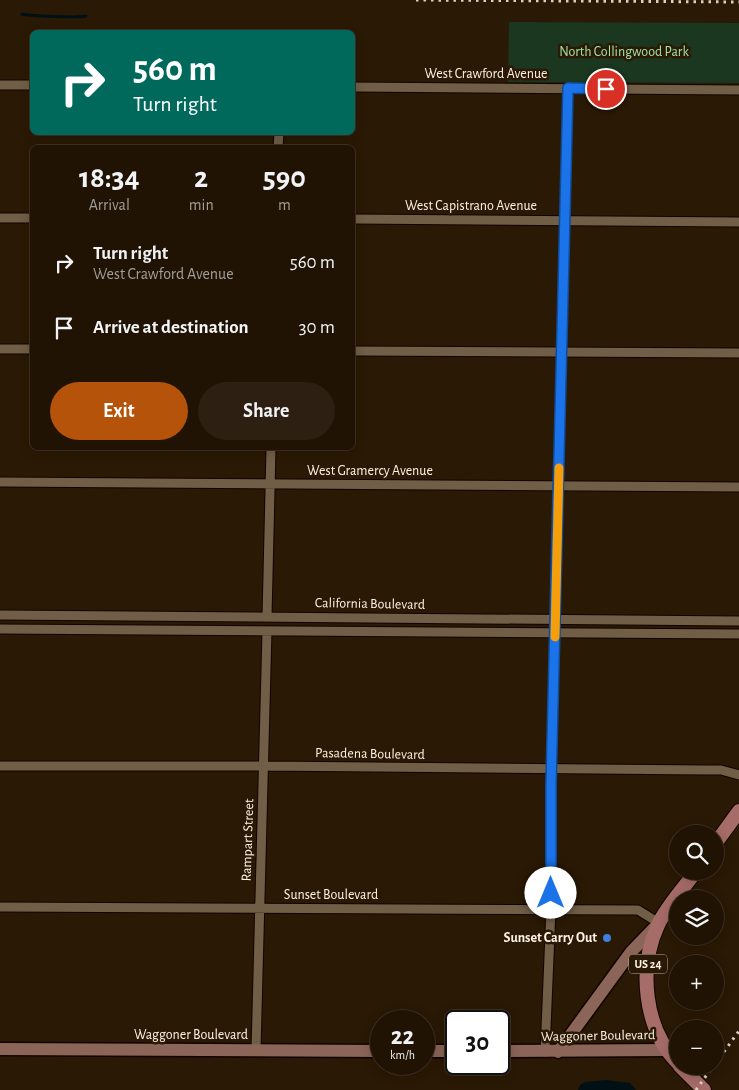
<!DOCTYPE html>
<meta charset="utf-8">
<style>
:root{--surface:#201303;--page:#2d2012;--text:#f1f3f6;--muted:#a29e9a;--line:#3d3225;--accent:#b45309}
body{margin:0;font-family:"Alegreya Sans",sans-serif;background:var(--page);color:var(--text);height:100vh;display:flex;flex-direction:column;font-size:19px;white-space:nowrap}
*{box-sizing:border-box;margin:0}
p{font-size:16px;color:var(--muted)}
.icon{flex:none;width:28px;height:28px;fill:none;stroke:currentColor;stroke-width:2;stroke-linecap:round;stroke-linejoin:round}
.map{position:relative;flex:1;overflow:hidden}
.drawer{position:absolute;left:30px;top:145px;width:325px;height:305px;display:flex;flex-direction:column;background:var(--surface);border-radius:8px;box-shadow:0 2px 12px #0003,0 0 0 1px var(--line)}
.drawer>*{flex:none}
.guide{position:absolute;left:30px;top:30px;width:325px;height:105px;border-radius:8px;box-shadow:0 2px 12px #0003,0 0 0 1px var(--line);background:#00695c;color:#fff;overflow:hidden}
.controls{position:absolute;left:669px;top:825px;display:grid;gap:10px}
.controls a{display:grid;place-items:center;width:55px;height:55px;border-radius:50%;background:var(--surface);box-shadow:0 2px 12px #0003,0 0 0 1px var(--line);font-size:25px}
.speed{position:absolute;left:370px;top:1010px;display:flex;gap:10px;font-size:25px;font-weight:700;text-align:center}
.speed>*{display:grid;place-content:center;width:65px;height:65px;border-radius:50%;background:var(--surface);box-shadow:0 2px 12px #0003,0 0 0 1px var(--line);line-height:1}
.speed small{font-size:12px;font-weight:400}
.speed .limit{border:2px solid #111;border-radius:8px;background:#fff;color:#111}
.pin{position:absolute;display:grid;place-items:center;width:42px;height:42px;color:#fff;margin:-21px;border:2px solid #fff;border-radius:50%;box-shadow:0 1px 5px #0007}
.me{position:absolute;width:55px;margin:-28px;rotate:0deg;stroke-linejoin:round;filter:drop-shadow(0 0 4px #0008)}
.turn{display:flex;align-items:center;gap:18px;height:105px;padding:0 20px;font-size:22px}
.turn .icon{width:65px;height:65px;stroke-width:2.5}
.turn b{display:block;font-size:35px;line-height:42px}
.eta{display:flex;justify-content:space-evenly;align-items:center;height:85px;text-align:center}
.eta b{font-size:30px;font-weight:700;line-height:35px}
.primary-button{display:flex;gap:10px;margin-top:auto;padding:10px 20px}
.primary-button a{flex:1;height:58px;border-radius:30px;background:var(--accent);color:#fff;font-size:20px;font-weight:700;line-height:58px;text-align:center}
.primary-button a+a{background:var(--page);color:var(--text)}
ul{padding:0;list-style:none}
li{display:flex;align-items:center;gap:15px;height:65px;padding:0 20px}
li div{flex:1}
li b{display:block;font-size:19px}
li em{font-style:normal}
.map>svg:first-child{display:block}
.green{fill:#1b371f}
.water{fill:#001015}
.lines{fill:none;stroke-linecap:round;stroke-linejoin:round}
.stream{stroke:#001015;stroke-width:3}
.street-casing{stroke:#120400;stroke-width:11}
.secondary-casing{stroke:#120400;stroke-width:15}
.primary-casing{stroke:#120400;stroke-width:16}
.street{stroke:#715e47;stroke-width:9}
.secondary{stroke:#8b6557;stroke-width:12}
.primary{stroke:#a66c67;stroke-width:14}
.rail{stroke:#ddd0c2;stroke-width:3;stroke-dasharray:2.5 5;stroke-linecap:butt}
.route-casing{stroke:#114b97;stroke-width:12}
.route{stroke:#1a73e8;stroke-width:9}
.slow{stroke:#f59e0b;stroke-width:9}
.shop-dot{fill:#3f7fe0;stroke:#2a1904;stroke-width:2}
.labels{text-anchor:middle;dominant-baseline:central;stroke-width:5;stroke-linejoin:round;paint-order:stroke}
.shield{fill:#2a1904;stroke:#beb1a2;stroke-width:1}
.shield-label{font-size:12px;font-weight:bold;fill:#fef2e5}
.park-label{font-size:14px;fill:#a0e4a7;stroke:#2a1904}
.street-label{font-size:14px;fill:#fef2e5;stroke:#2a1904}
.poi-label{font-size:14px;font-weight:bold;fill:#fef2e5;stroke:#2a1904;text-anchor:end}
</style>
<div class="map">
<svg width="739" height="1090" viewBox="0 0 739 1090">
<rect width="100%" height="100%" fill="#2a1904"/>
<path class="green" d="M 509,22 L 739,23 L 739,83 L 508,82 Z"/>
<path class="water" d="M 606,1080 L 630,1083 L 636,1090 L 578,1090 L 580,1085 L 585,1082 Z"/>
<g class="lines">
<path class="stream" d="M 22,14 C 30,16 79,18 86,16"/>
<g class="street-casing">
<path id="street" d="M 0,85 L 32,85
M 352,87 L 739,90
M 278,148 L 279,132
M 0,218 L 32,218
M 352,219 L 739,222
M 0,349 L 32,349
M 352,351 L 739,353
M 0,482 L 739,487
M 0,615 L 739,621
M 267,617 L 271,448
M 0,629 L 739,634
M 0,766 L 264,766 L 706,770 L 721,770 L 739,775
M 0,907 L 638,910 L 659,923
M 256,1050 L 267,631
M 545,1052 L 551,909 L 551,785 L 568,89"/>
</g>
<g class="secondary-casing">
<path id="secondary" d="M 0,1049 L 381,1051
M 424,1051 L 456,1051
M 499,1051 L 667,1050
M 558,1052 L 631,952 L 659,923"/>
</g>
<g class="primary-casing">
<path id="primary" d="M 715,844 L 739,811
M 678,1063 C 644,1029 638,968 658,925 C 666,907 684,888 696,871
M 680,1066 L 704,1090"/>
</g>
<use href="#street" class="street"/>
<use href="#secondary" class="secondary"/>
<use href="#primary" class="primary"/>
<path class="rail" d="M 416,0 L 739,2
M 715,1064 L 739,1031
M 696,1090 L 713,1066"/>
</g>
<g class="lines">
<g class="route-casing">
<path id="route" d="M 551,893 L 551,785 L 568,88 L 606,89"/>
</g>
<use href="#route" class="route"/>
<path class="slow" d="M 555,637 L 559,468"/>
</g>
<circle class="shop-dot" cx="607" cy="938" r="5"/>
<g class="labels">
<rect class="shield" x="629" y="954.5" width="38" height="19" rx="4"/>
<g class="shield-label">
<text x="648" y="964">US 24</text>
</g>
<g class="park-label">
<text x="624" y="52">North Collingwood Park</text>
</g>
<g class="street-label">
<text x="486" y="74">West Crawford Avenue</text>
<text x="471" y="206">West Capistrano Avenue</text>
<text x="370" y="471">West Gramercy Avenue</text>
<text transform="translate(370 604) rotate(1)">California Boulevard</text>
<text transform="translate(370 754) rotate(1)">Pasadena Boulevard</text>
<text transform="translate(248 840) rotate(-88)">Rampart Street</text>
<text x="331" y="895">Sunset Boulevard</text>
<text x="191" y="1035">Waggoner Boulevard</text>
<text transform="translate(598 1036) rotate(-1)">Waggoner Boulevard</text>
</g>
<g class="poi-label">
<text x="597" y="938">Sunset Carry Out</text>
</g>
</g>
</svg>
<div class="controls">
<a><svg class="icon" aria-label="search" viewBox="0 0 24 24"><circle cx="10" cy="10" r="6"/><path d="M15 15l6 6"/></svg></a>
<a><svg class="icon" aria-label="layers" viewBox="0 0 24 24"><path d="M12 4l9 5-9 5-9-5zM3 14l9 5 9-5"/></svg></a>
<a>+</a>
<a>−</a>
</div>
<div class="speed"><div>22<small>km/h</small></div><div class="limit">30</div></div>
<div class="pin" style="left:606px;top:89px;background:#d93025"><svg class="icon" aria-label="arrive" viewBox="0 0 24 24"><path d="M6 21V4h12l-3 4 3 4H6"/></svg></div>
<svg class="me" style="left:551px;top:893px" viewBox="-20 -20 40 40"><circle r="19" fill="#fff"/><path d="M0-13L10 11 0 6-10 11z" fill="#1a73e8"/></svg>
<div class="guide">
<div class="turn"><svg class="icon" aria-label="right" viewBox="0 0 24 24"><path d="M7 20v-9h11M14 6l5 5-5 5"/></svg><div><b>560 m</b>Turn right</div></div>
</div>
<section class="drawer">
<div class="eta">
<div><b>18:34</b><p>Arrival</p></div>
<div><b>2</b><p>min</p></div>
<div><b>590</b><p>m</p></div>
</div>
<ul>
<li><svg class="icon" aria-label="right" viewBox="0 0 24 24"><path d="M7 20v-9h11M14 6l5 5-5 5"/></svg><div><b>Turn right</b><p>West Crawford Avenue</p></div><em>560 m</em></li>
<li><svg class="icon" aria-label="arrive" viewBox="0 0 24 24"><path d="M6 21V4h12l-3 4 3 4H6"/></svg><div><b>Arrive at destination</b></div><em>30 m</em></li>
</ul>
<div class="primary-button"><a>Exit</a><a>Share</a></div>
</section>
</div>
